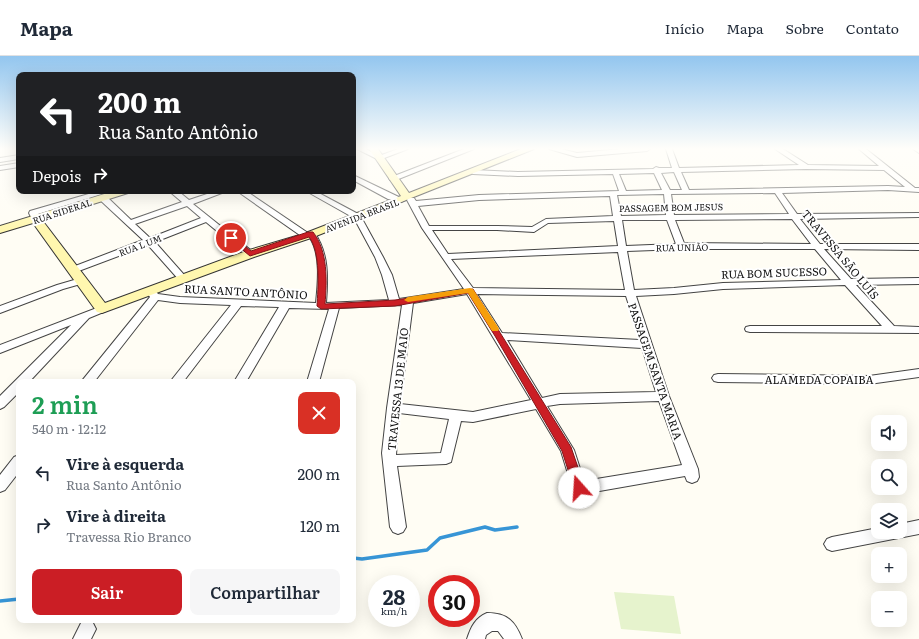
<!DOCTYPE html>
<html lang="pt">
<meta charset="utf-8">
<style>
:root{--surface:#fff;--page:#f6f6f7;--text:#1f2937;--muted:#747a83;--line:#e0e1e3;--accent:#cb1e25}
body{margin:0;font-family:Literata,serif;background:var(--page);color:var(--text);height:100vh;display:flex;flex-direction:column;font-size:15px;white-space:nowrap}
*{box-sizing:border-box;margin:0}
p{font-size:13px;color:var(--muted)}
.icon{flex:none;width:22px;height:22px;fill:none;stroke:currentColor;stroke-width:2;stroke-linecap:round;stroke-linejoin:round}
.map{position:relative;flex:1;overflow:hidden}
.drawer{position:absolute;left:16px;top:323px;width:340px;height:244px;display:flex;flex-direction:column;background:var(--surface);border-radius:8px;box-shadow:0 4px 16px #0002}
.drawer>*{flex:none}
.guide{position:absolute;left:16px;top:16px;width:340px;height:122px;border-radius:8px;box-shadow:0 4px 16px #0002;background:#202124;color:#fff;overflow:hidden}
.controls{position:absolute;left:871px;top:359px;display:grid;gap:8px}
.controls a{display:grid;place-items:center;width:36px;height:36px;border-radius:8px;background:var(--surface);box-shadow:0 4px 16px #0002;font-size:20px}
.speed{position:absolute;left:368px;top:519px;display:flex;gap:8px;font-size:20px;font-weight:700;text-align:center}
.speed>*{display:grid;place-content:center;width:52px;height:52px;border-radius:50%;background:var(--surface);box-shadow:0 4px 16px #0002;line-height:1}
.speed small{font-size:10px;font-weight:400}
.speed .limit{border:6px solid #d22;background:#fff;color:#111}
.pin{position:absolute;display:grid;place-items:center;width:34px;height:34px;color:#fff;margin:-17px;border:2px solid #fff;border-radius:50%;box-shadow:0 1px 4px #0007}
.me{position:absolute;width:44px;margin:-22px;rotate:341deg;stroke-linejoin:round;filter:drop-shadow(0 0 3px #0008)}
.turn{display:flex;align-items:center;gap:14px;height:84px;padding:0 16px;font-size:18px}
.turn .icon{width:52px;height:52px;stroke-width:2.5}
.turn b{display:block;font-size:28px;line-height:34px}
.then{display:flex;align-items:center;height:38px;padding:0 16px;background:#0003;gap:8px;font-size:15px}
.round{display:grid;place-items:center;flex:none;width:42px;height:42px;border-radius:8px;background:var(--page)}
.summary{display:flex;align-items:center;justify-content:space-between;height:68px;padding:0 16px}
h1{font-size:24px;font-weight:600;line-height:30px;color:#1e9e55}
.primary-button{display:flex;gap:8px;margin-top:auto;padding:8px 16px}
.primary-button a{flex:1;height:46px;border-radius:8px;background:var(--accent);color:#fff;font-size:16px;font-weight:600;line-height:46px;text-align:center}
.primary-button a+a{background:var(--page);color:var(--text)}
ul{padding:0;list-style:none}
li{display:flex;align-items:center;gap:12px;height:52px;padding:0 16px}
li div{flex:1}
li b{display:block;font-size:15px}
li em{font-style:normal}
header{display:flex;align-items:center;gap:24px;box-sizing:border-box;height:56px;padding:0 20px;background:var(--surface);border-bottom:1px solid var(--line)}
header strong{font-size:19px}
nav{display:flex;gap:22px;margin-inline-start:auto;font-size:14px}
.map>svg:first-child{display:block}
.pitch{fill:#e6f3cd}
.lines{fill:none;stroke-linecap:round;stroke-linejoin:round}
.stream{stroke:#3795d6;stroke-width:3.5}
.minor-casing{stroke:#444;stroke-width:2}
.secondary-casing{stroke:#333;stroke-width:2}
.minor{fill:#fff;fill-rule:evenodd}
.secondary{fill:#fff7af;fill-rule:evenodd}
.route{fill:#cb1e25;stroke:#841418}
.slow{fill:#f59e0b}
.labels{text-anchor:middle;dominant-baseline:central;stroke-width:4;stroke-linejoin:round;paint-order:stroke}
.far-street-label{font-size:9px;fill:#111;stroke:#fff}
.street-label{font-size:11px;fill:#111;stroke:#fff}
</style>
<header>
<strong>Mapa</strong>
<nav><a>Início</a><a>Mapa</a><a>Sobre</a><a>Contato</a></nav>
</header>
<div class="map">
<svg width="919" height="583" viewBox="0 0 919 583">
<rect width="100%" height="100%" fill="#fffdf4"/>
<path class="pitch" d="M 614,536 L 674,540 L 681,578 L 621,573 Z"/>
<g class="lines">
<path class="stream" d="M 353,502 L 362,503 L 427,494 L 440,482 L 485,471 L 495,474 L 517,471
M 0,545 L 19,543"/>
<g class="minor-casing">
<path id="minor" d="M 357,93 L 366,93 L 379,100 L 398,93 L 408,93 L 379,104 Z
M 464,93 L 474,93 L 396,124 L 390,124 L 389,122 Z
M 549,93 L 561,93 L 577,97 L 621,93 L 650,93 L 647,95 L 577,101 Z
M 666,93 L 672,93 L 679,112 L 799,109 L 775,93 L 783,93 L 808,109 L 879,110 L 859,93 L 866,93 L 915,132 L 919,132 L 919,136 L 888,134 L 782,137 L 797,158 L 919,157 L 919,161 L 800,163 L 820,188 L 919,188 L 919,194 L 824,193 L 851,223 L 919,222 L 919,228 L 856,229 L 894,270 L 919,271 L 919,277 L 750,276 L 746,275 L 745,273 L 746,271 L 750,270 L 882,270 L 845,229 L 723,233 L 674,238 L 636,240 L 669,340 L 698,413 L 699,421 L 697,425 L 692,427 L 687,425 L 685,420 L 588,437 L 590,444 L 588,449 L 583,451 L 578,449 L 576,444 L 561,395 L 536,353 L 473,366 L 461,365 L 451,406 L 446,408 L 397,410 L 406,471 L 403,476 L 398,478 L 393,476 L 390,471 L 382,397 L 387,352 L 402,249 L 339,252 L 319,326 L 307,326 L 329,253 L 289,252 L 246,326 L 234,326 L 279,251 L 241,250 L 183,326 L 170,326 L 231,249 L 180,247 L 158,244 L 94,326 L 81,326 L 150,241 L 146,235 L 148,233 L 154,233 L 158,238 L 180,241 L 316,247 C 318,227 321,199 310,182 L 304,182 L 237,135 L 246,135 L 308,177 L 314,176 C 329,197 328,222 326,247 L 389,244 L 382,219 L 375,201 L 354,162 L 306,135 L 315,135 L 360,159 L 383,201 L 392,219 L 399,243 L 464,233 L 422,172 L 407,144 L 408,142 L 414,142 L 416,145 L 479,139 L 619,135 L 613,118 L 518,120 L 473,118 L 470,116 L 473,114 L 518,116 L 653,113 L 656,111 L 659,112 L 672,112 ZM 806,113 L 884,114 L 905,131 L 888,130 L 689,134 L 681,116 ZM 674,116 L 682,134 L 670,134 L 661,117 ZM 654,117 L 662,134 L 626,135 L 619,118 ZM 775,137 L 789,158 L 674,159 L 671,138 ZM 664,138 L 666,159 L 621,160 L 617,139 ZM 610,140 L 613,160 L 546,163 L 532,171 L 497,170 L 429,170 L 418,150 L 479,144 ZM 792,163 L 811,188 L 684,187 L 675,164 ZM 622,164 L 667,164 L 676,188 L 626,190 ZM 614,165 L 618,190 L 448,198 L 432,174 L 497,174 L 534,176 L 548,167 ZM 681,193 L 815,193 L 841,224 L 723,227 L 674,232 L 634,234 L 627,195 ZM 618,196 L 625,234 L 473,232 L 451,203 ZM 467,238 L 531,344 L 473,356 L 400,348 L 413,247 ZM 477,238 L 626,240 L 640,284 L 502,277 ZM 507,284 L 642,292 L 656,336 L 560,338 L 542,342 ZM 659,345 L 682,409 L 584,425 L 574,394 L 547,350 L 560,348 ZM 399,357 L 449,363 L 441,397 L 396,399 Z
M 913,93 L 919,93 L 919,97 Z
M 19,99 L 19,103 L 0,106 L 0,102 Z
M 19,107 L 19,111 L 0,114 L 0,110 Z
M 353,119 L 405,144 L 401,146 L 388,143 L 353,124 Z
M 99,135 L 111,135 L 38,158 L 40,163 L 39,165 L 33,165 L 29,157 L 30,155 Z
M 169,135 L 178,135 L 189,144 L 216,135 L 227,135 L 193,148 L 253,196 L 254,198 L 253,200 L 247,200 L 206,166 L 155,186 L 186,221 L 188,223 L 186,225 L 180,225 L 148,189 L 76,216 L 70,216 L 68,214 L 70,212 L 143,184 L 100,144 L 100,140 L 106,140 L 131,164 L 182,146 ZM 187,150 L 201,162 L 150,182 L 135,168 Z
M 81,222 L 86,225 L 84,227 L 63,233 L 0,257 L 0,250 L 57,229 Z
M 102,250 L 107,253 L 106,255 L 89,262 L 29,326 L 19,326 L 19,336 L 4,351 L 0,353 L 0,340 L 71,269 L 0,297 L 0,289 Z
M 919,313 L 919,321 L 869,328 L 718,326 L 714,325 L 712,322 L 714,319 L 718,318 L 869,320 Z
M 19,399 L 19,416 L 5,434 L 0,436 L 0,419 L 14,401 Z
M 919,464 L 919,478 L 832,495 L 827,493 L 824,488 L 827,483 L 832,481 L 878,472 L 878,476 L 900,476 L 900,468 Z
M 487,557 C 507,557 515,565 522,583 L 504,583 L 498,575 L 492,575 L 486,579 L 485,583 L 467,583 C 471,571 475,562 487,557 Z
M 87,564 L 93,567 L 96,573 L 91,583 L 73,583 L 81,567 Z"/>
</g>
<g class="secondary-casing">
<path id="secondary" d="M 369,93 L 378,93 L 409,137 L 521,93 L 534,93 L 311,182 L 254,201 L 102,257 L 97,256 L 33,167 L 0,177 L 0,170 L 114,135 L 129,135 L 128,137 L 42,164 L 105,247 L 246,195 L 303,178 L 401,140 Z"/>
</g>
<use href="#minor" class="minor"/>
<use href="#secondary" class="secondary"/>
</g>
<linearGradient id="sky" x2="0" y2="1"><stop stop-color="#93c6ef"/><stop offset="0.53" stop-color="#fffefa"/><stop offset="1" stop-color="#fffefa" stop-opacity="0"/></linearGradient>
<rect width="919" height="175" fill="url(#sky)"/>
<path class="route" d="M 308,176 L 313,176 C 328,195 327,225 325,248 L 395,244 L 473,233 L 571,391 L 585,432 L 584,436 L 579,437 L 575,436 L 562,395 L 495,280 L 468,237 L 395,250 L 321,253 L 317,250 C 318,232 321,196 309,181 L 250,200 L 228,182 L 234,181 L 251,195 Z"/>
<path class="slow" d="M 470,232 L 473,233 L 498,271 L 499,273 L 498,275 L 492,275 L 468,237 L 408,246 L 404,244 L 408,241 Z"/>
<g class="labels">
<g class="far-street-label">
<text transform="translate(671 151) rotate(-1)">PASSAGEM BOM JESUS</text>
<text transform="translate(62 155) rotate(-18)">RUA SIDERAL</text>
<text transform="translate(362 159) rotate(-21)">AVENIDA BRASIL</text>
<text transform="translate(140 189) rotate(-21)">RUA L UM</text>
<text transform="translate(682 191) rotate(-1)">RUA UNIÃO</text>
</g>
<g class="street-label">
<text transform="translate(841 198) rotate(50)">TRAVESSA SÃO LUÍS</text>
<text transform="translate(774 216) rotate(-2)">RUA BOM SUCESSO</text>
<text transform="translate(246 235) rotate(3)">RUA SANTO ANTÔNIO</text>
<text transform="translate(656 315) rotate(71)">PASSAGEM SANTA MARIA</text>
<text x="819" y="323">ALAMEDA COPAIBA</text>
<text transform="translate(397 333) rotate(-84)">TRAVESSA 13 DE MAIO</text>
</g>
</g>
</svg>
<div class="controls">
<a><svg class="icon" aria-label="sound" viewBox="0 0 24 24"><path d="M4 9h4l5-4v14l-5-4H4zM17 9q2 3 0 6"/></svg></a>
<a><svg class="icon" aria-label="search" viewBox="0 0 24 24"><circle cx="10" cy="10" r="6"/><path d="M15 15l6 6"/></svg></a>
<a><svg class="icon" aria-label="layers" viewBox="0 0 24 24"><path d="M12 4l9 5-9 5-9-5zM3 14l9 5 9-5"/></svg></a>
<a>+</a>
<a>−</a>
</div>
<div class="speed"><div>28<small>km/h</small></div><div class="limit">30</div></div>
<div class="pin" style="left:231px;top:182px;background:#d93025"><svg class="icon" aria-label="arrive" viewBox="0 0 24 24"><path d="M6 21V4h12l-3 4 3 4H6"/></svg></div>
<svg class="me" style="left:579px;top:432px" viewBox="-20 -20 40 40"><circle r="19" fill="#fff"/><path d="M0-13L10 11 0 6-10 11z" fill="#cb1e25"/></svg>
<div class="guide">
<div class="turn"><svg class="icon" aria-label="left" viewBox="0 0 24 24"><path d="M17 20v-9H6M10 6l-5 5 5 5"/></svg><div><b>200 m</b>Rua Santo Antônio</div></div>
<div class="then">Depois<svg class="icon" aria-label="right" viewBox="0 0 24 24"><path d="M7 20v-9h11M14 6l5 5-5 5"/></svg></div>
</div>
<section class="drawer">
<div class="summary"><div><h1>2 min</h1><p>540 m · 12:12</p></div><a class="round" style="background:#d93025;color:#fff"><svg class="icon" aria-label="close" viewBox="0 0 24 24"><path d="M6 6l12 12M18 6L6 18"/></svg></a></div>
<ul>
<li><svg class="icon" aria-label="left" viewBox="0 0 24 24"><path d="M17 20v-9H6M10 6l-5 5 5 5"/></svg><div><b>Vire à esquerda</b><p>Rua Santo Antônio</p></div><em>200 m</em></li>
<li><svg class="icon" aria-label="right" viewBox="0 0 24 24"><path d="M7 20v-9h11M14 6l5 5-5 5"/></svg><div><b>Vire à direita</b><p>Travessa Rio Branco</p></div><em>120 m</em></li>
</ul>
<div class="primary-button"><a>Sair</a><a>Compartilhar</a></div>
</section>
</div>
